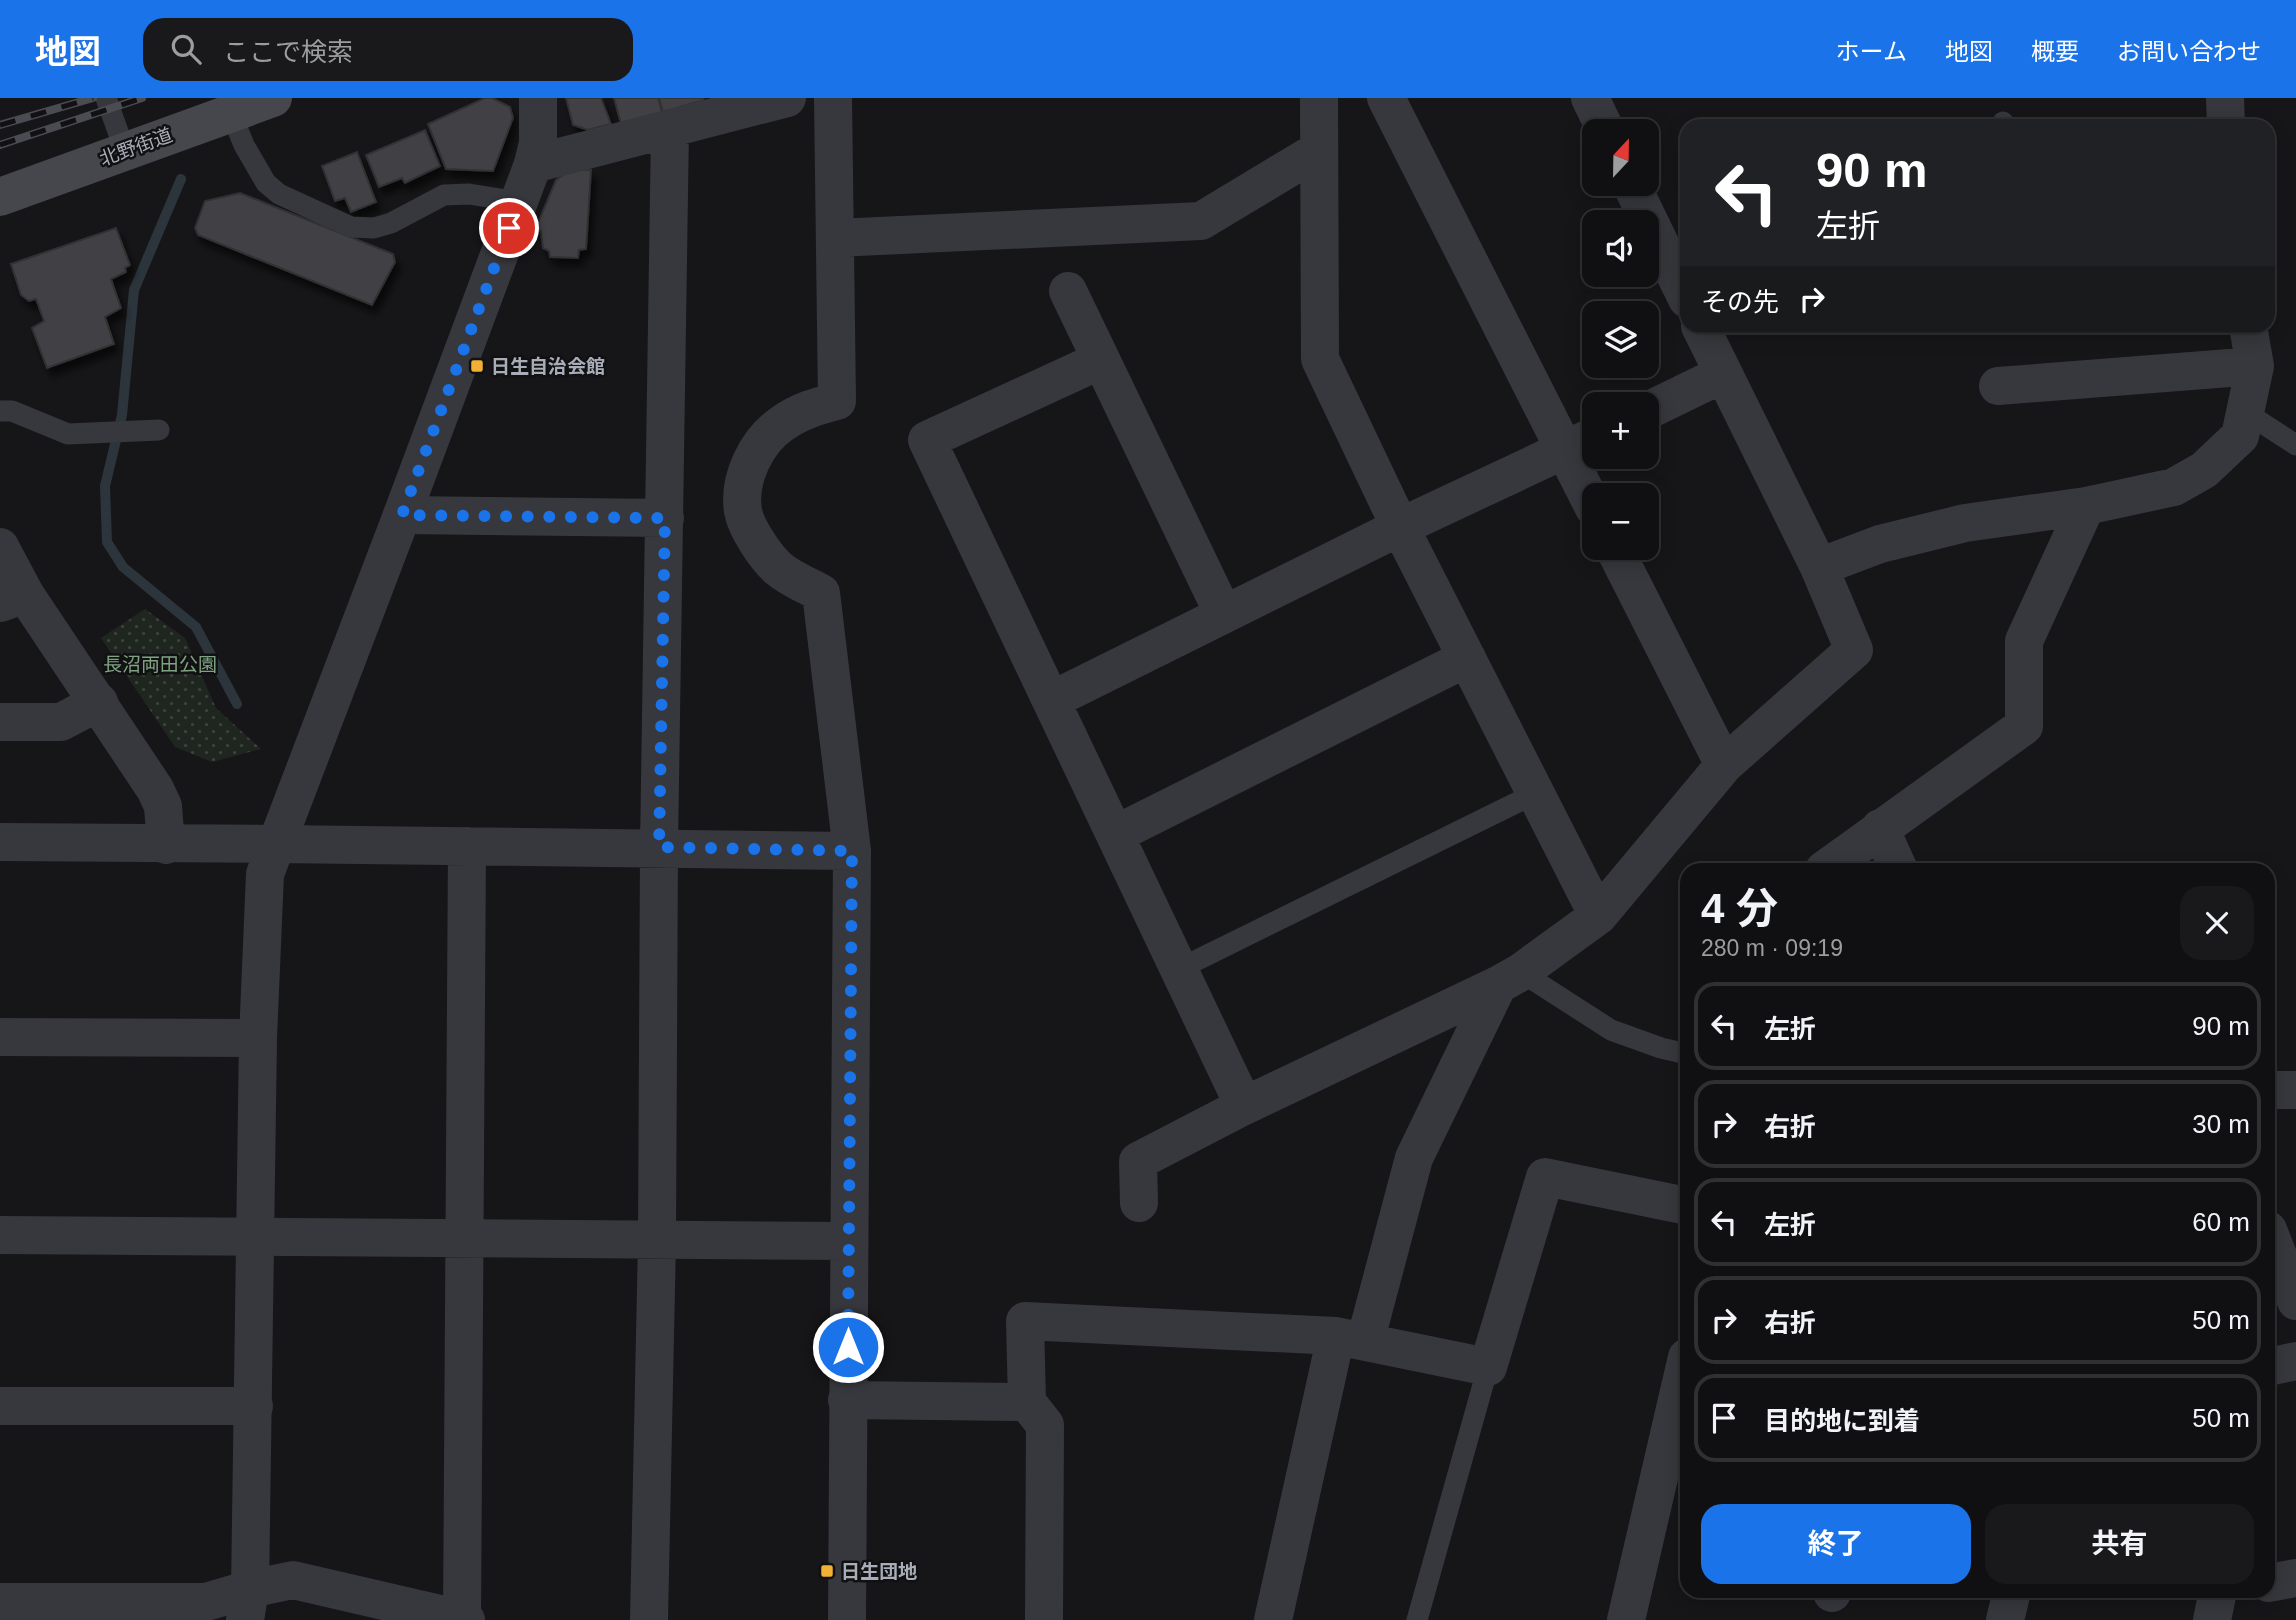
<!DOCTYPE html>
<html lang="ja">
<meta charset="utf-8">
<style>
:root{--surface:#101012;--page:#19191b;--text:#f1f3f6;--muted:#9c9d9f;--line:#303032;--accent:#1a73e8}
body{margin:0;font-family:Arial,"Noto Sans JP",sans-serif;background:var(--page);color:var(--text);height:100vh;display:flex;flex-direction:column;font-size:26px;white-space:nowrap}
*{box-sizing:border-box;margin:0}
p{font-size:23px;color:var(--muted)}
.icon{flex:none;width:38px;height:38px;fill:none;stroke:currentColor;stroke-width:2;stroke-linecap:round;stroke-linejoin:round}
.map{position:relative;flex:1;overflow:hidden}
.panel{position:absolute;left:1680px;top:765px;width:595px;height:735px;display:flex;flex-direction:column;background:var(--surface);border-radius:21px;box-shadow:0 4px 18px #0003,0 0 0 2px var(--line)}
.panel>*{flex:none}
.banner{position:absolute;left:1680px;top:21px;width:595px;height:214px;border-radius:21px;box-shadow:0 4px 18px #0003,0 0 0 2px var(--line);background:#202124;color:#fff;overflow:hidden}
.needle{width:46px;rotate:22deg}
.buttons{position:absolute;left:1582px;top:21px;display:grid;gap:14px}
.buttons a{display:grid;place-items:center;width:77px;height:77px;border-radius:14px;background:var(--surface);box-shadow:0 4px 18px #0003,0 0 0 2px var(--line);font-size:35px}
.pin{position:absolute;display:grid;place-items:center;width:60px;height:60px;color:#fff;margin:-30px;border:4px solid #fff;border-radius:50%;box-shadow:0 2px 7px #0007}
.me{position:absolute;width:77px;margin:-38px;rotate:0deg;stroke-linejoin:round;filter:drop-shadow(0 0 5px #0008)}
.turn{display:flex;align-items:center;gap:24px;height:147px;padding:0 21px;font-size:32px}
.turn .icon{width:91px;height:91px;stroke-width:2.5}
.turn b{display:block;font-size:49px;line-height:60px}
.then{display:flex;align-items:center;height:66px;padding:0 21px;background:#0003;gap:14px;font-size:26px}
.round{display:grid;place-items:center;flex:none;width:74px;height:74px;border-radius:21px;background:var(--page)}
.summary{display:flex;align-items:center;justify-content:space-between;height:119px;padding:0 21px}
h1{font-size:42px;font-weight:700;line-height:52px}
.action{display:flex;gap:14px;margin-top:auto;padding:14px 21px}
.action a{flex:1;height:80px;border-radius:21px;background:var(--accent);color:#fff;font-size:28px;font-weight:700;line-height:80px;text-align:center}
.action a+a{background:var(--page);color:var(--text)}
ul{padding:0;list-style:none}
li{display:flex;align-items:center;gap:21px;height:88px;margin:0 14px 10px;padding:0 7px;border:4px solid var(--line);border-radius:21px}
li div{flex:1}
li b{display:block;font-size:26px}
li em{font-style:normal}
header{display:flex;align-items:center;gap:42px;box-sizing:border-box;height:98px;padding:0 35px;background:var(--accent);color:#fff}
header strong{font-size:33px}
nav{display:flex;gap:38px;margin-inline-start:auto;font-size:24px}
.search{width:490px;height:63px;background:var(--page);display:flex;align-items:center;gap:18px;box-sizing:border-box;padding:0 24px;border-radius:21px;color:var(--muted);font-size:26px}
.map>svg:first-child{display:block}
.park{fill:url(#park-dots)}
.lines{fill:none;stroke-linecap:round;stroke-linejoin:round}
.stream{stroke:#2c353c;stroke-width:10}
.building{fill:#404145;stroke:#303034;stroke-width:2;filter:url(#shadow)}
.service{stroke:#37383d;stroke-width:21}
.minor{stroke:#37383d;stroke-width:38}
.tertiary{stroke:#37383d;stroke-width:38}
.secondary{stroke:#45474d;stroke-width:38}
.rail-casing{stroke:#4a4c52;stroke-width:8}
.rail{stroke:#111113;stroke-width:5;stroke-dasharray:16;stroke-linecap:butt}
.route{stroke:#1a73e8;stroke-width:12;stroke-dasharray:0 21.6}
.poi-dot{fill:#f2b134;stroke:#111113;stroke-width:2.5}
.labels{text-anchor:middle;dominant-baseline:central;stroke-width:5;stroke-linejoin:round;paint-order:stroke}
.street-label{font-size:19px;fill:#a8adb8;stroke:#111113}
.poi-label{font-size:19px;font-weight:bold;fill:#a8adb8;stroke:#111113;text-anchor:start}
.park-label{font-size:19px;fill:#7fa381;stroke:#111113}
</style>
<header>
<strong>地図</strong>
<div class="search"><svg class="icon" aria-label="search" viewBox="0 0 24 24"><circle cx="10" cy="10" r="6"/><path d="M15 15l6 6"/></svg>ここで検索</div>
<nav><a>ホーム</a><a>地図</a><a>概要</a><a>お問い合わせ</a></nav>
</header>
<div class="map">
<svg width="2296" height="1522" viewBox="0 0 2296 1522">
<defs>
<pattern id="park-dots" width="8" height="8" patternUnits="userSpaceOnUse" patternTransform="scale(1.75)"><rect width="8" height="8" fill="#1e261f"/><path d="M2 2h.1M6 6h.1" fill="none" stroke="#3c433d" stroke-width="1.8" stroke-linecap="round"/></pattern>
<filter id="shadow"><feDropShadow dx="4.5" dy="8" stdDeviation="3.5" flood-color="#0009"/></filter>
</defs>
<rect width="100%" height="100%" fill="#161618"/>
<path class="park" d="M 145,511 L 185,540 L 216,610 L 261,651 L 212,664 L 175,649 L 101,540 Z"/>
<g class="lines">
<path class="stream" d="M 181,81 L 134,192 L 122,317 L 105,388 L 107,444 L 123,469 L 196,529 L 237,606"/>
</g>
<path class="building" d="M 485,0 L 492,0 L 510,9 L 513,20 L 493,73 L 446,71 L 428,26 Z
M 566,0 L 601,0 L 611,26 L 588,32 L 573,27 Z
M 614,0 L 658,0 L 662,14 L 621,26 Z
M 659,0 L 703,0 L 704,2 L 663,14 Z
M 425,32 L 440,68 L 405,85 L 402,80 L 379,89 L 366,57 Z
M 357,54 L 376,104 L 351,114 L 345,100 L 335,103 L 322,68 Z
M 572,71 L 591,72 L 586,151 L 579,152 L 578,160 L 550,159 L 549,153 L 543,150 L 541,133 L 535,132 L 556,82 Z
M 240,95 L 393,156 L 395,164 L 372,207 L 198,137 L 195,130 L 205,103 Z
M 116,130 L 130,167 L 125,170 L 126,174 L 111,181 L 121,210 L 105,219 L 114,246 L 47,270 L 32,230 L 44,223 L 36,201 L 29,203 L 21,197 L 11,166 Z"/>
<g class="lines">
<path class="service" d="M 106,0 L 125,53
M 231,15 L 244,47 L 266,85 L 279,96 L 351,129 L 374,130 L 391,125 L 444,97 L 469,96 L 518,104
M 2003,24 L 2004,28
M 0,313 L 12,313 L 68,336 L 159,332
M 2245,314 L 2296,347
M 1179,871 L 1536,695
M 1521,874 L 1611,932 L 1661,950 L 1687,956
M 1417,1522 L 1488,1269"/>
<path class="minor" d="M 833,0 L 837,303 C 818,308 800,313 783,325 C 756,343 738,381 743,413 C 746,430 766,460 779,471 C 791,481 808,488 821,495 L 852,753 L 847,1522
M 1319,0 L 1320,261 L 1400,429 L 1598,818
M 1386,0 L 1594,410
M 1590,0 L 1606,33
M 2225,0 L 2226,28
M 533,66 L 787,0
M 1631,86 L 1687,201
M 836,140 L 1201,123 L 1319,52
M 1068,193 L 1223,515
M 1101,262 L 927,342 L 1244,1008 L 1498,887 L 1521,874 L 1598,818 L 1724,667 L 1854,552 L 1819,469 L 1700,228
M 1998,288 L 2255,268
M 1647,313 L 1723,276
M 402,417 L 665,420
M 1614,450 L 1724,667
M 1819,469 L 1880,446 L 1965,425 L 2086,408
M 0,505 L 25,496
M 1052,602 L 1400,429 L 1594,338
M 0,624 L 61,624 L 99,604
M 1880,730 L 1899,772
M 1116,736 L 1467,560
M 275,746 L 852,753
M 1824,772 L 2024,628 L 2024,543 L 2086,408 L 2174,389 L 2204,372 L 2240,338 L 2255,268 L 2248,228
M 0,939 L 258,940
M 2268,992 L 2296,992
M 1139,1105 L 1138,1063 L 1244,1008
M 2268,1132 L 2296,1203
M 0,1137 L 848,1143
M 1365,1244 L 1414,1060 L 1498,887
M 2268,1269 L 2296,1263
M 847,1302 L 1027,1304 L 1045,1327 L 1044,1522
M 1027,1304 L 1025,1223 L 1336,1238 L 1488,1269 L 1545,1079 L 1687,1108
M 0,1308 L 254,1308
M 2268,1485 L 2296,1480
M 1832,1495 L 1833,1493
M 0,1504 L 206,1504 L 250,1491 L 293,1482 L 466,1522
M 462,1522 L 467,748
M 649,1522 L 657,1143 L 659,749 L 670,30
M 1273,1522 L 1336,1238
M 1626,1522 L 1687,1259
M 2005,1522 L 2012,1493
M 2212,1522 L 2218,1493"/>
<path class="tertiary" d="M 0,449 L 25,496 L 155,691 L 163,708 L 166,747
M 0,744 L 275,746
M 245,1522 L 250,1491 L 258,940 L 265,776 L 402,417 L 533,66 L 538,45 L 538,0"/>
<path class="secondary" d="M 0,99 L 273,0"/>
<g class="rail-casing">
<path id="rail" d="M 0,27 L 93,0
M 0,47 L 142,0"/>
</g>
<use href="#rail" class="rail"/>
</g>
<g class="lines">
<path class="route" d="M 509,130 L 402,417 L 665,420 L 659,749 L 852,753 L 848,1249"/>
</g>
<g class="poi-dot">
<rect x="470" y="261" width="14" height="14" rx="3.5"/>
<rect x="820" y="1466" width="14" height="14" rx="3.5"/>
</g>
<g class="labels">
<g class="street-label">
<text transform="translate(136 49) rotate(-20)">北野街道</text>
</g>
<g class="poi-label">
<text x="491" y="268">日生自治会館</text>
<text x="841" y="1473">日生団地</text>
</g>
<g class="park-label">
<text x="160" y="566">長沼両田公園</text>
</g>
</g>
</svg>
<div class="buttons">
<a><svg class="needle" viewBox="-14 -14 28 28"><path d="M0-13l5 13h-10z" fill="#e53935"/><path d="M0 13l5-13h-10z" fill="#9c9d9f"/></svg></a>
<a><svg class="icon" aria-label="sound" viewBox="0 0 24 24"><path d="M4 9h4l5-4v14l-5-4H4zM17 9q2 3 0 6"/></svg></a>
<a><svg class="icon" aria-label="layers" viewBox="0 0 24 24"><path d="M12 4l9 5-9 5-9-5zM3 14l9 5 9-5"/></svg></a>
<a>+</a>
<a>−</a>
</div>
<div class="pin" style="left:509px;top:130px;background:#d93025"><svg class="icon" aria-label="arrive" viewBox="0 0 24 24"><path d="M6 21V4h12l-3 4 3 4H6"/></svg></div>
<svg class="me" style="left:848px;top:1249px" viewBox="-20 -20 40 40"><circle r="17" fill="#1a73e8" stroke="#fff" stroke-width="3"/><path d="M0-11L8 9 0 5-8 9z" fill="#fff"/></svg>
<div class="banner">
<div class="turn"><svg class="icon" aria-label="left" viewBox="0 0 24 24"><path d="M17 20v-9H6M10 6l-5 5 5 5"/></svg><div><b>90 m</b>左折</div></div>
<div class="then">その先<svg class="icon" aria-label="right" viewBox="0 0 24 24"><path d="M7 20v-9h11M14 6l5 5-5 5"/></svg></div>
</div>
<section class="panel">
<div class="summary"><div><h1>4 分</h1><p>280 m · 09:19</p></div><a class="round"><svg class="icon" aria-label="close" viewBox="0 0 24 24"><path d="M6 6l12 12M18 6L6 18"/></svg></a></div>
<ul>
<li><svg class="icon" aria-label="left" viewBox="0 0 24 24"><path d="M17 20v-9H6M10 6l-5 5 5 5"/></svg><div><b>左折</b></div><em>90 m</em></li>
<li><svg class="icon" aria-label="right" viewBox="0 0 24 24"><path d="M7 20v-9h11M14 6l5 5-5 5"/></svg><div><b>右折</b></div><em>30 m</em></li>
<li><svg class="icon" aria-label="left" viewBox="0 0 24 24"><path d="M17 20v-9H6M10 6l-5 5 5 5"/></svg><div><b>左折</b></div><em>60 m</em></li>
<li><svg class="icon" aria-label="right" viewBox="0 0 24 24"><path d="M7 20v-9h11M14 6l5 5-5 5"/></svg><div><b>右折</b></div><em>50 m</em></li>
<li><svg class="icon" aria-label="arrive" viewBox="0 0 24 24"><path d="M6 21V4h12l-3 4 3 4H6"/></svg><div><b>目的地に到着</b></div><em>50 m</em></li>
</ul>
<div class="action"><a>終了</a><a>共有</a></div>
</section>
</div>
